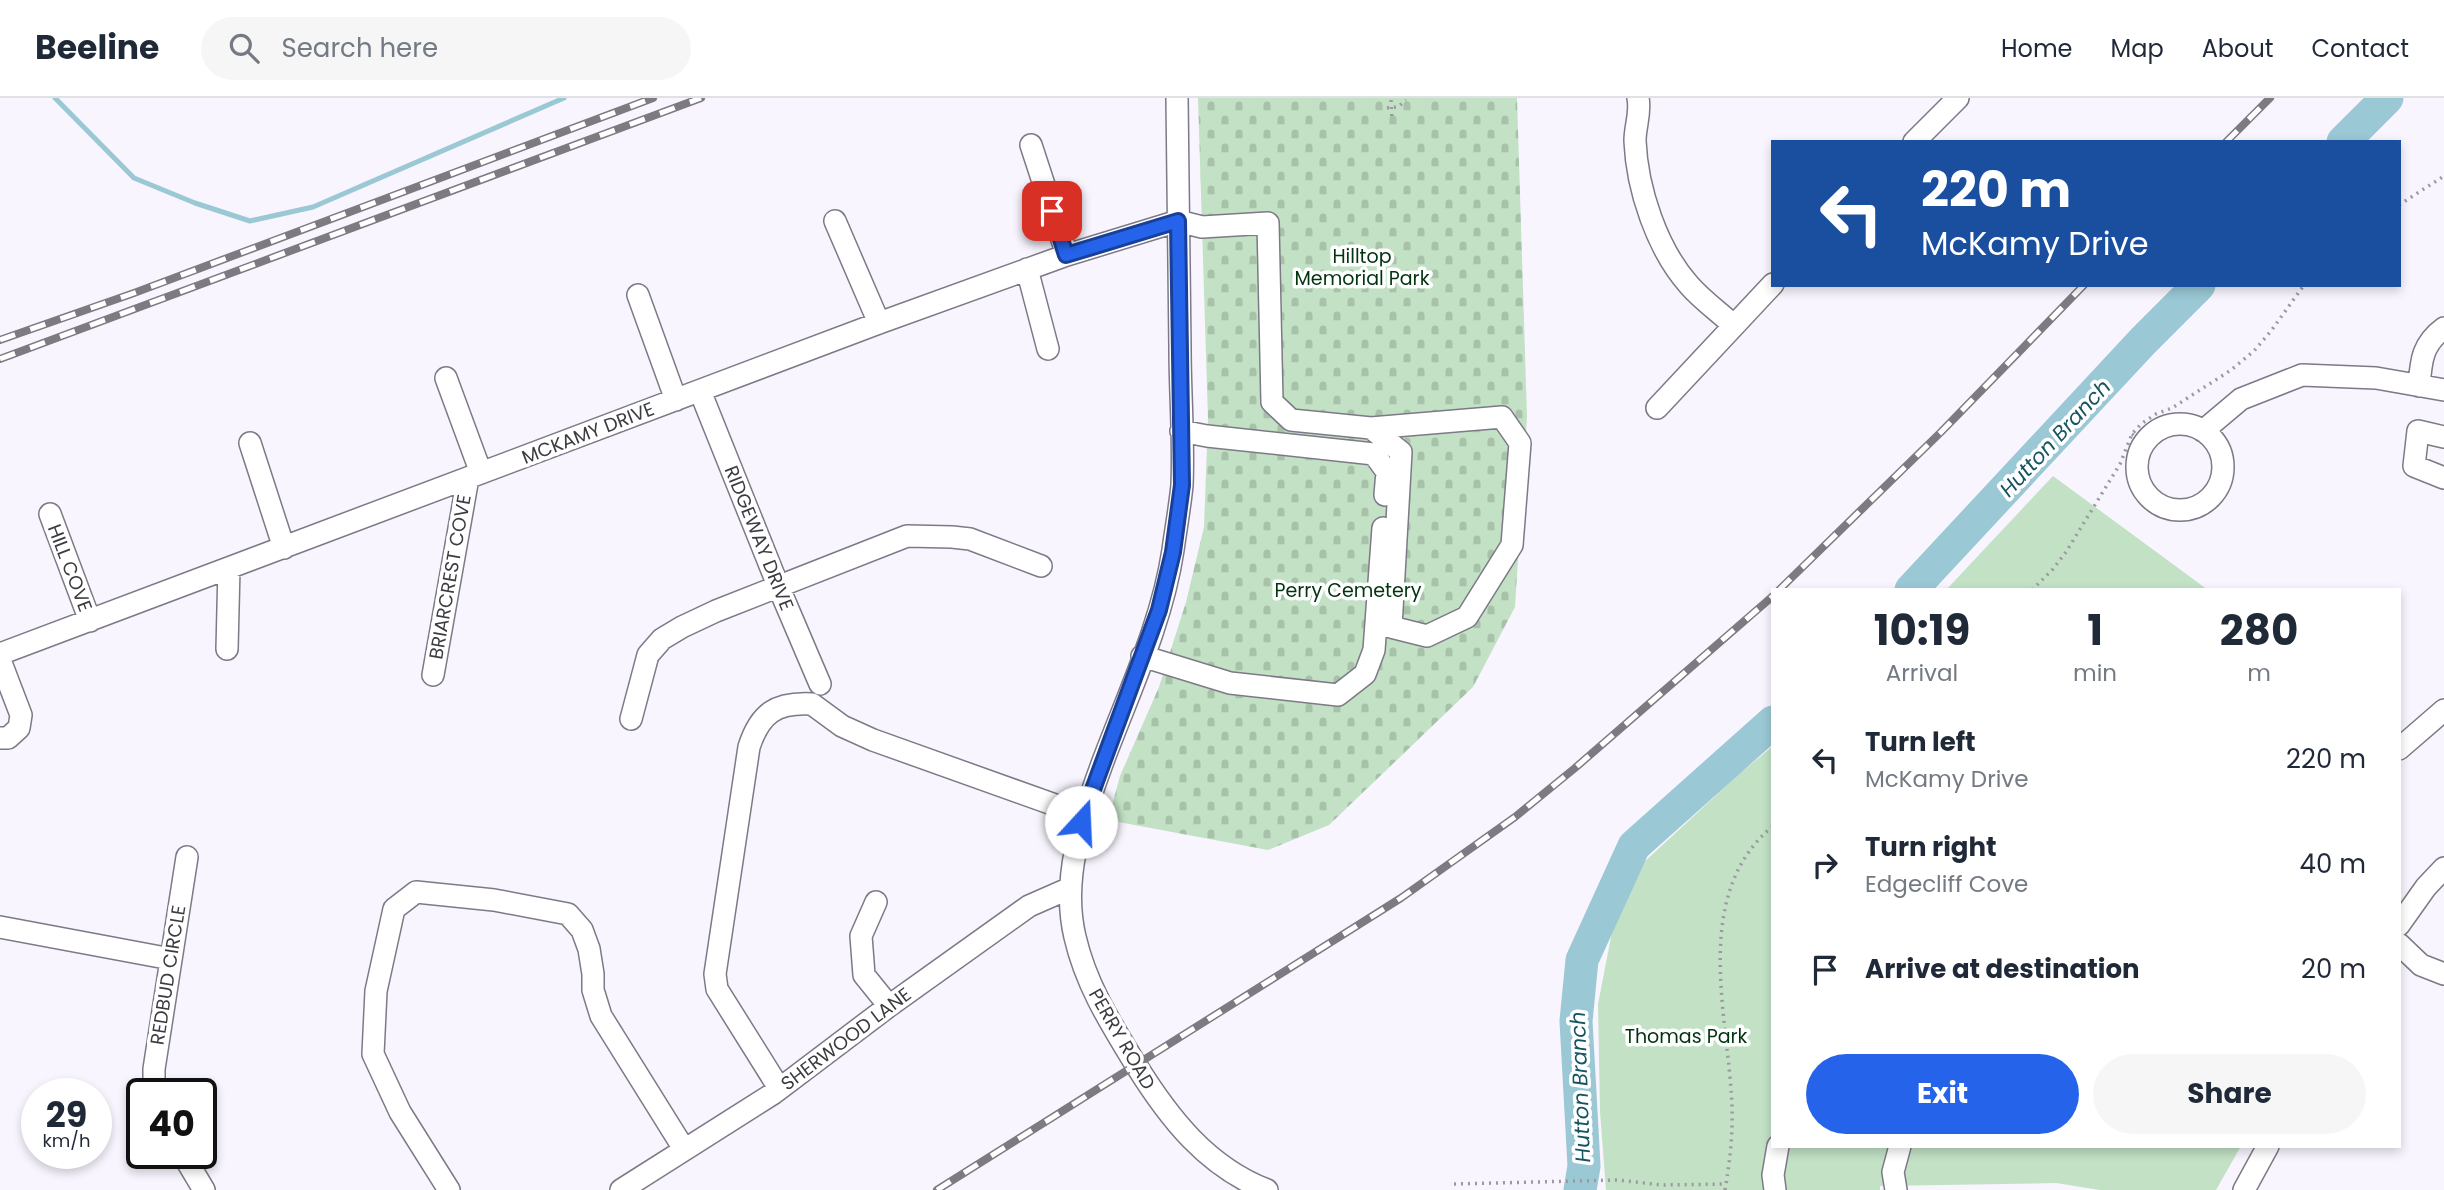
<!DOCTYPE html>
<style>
:root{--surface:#fff;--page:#f6f6f7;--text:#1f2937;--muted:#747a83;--line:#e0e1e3;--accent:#2563eb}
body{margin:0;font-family:Poppins,sans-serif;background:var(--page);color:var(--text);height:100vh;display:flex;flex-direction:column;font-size:26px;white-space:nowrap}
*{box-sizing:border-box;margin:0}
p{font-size:23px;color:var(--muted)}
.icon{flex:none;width:38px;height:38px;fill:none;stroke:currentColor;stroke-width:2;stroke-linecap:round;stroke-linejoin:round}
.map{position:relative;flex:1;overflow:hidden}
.side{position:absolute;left:1771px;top:490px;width:630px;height:560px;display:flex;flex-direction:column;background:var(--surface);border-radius:0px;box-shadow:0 4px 10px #0003}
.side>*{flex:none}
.top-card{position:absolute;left:1771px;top:42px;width:630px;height:147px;border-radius:0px;box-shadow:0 4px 10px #0003;background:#1a4fa0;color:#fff;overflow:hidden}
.speed{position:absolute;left:21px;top:980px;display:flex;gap:14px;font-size:35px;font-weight:700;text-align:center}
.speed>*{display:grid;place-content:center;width:91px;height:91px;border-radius:50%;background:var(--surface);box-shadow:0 4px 10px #0003;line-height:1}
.speed small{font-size:18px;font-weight:400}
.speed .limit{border:4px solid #111;border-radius:10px;background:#fff;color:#111}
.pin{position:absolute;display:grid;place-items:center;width:60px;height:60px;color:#fff;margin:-30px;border-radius:14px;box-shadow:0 4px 10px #0006}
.me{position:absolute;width:77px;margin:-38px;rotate:20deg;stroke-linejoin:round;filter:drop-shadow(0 0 5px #0008)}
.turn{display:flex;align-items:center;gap:24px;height:147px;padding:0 35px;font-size:32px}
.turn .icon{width:91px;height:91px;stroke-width:2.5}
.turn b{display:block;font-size:49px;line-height:60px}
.eta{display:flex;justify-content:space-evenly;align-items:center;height:119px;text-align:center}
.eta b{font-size:42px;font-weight:700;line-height:49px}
.cta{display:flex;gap:14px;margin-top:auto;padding:14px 35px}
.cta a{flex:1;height:80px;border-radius:42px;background:var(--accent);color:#fff;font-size:28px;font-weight:700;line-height:80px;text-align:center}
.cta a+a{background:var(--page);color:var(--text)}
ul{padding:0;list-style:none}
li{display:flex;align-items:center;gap:21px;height:105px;padding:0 35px}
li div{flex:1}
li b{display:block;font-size:26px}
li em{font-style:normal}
header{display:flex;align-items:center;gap:42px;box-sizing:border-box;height:98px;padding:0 35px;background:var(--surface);border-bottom:2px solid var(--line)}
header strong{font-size:33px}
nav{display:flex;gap:38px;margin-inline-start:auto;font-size:24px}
.search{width:490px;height:63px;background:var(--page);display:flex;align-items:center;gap:18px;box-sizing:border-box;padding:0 24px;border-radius:38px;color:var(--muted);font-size:26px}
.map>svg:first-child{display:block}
.cemetery{fill:url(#cemetery-stones)}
.green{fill:#c2e1c5}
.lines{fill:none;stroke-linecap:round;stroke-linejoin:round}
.stream{stroke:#9ac8d5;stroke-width:5}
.river{stroke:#9ac8d5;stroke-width:33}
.minor-casing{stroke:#7d7986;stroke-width:24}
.path{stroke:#9b99a0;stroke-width:3.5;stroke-dasharray:2 5;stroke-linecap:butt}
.minor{stroke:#fff;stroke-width:21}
.rail-casing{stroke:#7d7a81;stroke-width:8}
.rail{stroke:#fff;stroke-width:5;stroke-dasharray:16;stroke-linecap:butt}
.route-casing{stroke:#184099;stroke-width:18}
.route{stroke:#2563eb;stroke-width:12}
.labels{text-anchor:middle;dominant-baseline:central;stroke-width:7;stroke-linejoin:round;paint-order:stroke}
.park-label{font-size:19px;fill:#01330f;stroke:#fff}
.street-label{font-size:19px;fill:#3d3b40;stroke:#fff}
.water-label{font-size:21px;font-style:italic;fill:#165462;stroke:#fff}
</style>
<header>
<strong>Beeline</strong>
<div class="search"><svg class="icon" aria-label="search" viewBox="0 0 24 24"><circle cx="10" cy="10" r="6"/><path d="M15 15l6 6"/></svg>Search here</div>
<nav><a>Home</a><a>Map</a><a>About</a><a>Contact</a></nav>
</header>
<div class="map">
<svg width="2444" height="1092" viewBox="0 0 2444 1092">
<defs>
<pattern id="cemetery-stones" width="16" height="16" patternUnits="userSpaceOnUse" patternTransform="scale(1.75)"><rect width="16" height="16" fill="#c2e1c5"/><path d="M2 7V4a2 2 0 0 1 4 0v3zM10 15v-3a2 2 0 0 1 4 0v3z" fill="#a8c2aa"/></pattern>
</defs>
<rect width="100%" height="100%" fill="#f8f5fe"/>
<path class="cemetery" d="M 1198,0 L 1517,0 L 1527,319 L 1515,509 L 1473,589 L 1329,727 L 1268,752 L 1108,722 L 1120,678 L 1159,589 L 1186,504 L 1204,429 L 1208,321 Z"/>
<path class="green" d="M 2053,378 L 2208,492 L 1946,492 Z
M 1773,648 L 1773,1048 L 2241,1048 L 2216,1092 L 2100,1092 L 2056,1085 L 1880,1088 L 1880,1092 L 1606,1092 L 1600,1014 L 1598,906 L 1613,829 L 1642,766 L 1738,677 Z"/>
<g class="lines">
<path class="stream" d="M 55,0 L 134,80 L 195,105 L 250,123 L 313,109 L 564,0"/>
<path class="river" d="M 2343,44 L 2387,0
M 1911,492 L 2143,243 L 2199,187
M 1580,1092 L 1584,1068 L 1576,923 L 1582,862 L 1634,748 L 1773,624"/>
<g class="minor-casing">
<path id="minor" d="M 1177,0 C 1178,83 1179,167 1180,250 C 1180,295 1184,342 1182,387 C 1180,408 1176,430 1173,452 C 1162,526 1128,596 1102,666 C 1082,720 1061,781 1075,839 C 1086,887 1111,926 1136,967 C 1169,1020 1207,1069 1267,1092
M 1638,0 C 1641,15 1635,28 1635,43 C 1637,91 1657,151 1689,187 C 1702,202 1719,214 1733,227
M 1914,44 L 1958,0
M 1031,47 L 1067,157
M 835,123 L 879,225
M 1027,171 L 1048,251
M 638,197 L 676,302
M 446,280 L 481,375
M 2419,288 C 2421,263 2422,246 2444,230
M 700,293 L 779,490 L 820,586
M 1657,310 L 1773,186
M2137 369a43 43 0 1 1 86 0a43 43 0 1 1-86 0Z
M 1181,333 L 1207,338 L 1374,356 L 1387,374 L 1385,397
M 2203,333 L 2241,301 L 2302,277 L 2376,280 L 2444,292
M 2444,339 L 2418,333 L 2414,368 L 2444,380
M 250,345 L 284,450
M 50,416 L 90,523
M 227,551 L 229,470
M 0,556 L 879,225 L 1067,157 L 1178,123 L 1202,129 L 1268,125 L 1272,304 L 1291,322 L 1371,330 L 1502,319 L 1520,345 L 1512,447 L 1467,519 L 1427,538 L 1391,529 L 1401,354 L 1371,330
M 1142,558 L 1230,585 L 1338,597 L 1365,576 L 1374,552 L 1383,430
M 0,562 L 21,617 L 19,630 L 8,640 L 0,640
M 433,577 L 468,380
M 631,621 L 648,557 L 662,541 L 682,529 L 716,513 L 907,438 L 952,439 L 970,441 L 1041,468
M 2399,651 L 2444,612
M 876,804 L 861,838 L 864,877 L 889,908
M 2399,827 L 2426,789 L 2444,770
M 0,829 L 171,861
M 2399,846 L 2421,867 L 2444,876
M 779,990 L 717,891 L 715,876 L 749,649 C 760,615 776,604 812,606 L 842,628 L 873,642 L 1083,717
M 154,996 L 154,971 L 187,759
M 182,1055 L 204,1092
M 449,1092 L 400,1014 L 373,956 L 376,893 L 394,811 L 416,794 L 494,802 L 568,816 L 582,832 L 589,851 L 593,876 L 593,892 L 601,918 L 684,1051
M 621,1092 L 774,995 L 889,908 L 1029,808 L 1070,790
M 1775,1092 L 1773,1077 L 1778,1048
M 1896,1092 L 1893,1074 L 1900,1048
M 2244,1092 L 2268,1048"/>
</g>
<path class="path" d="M 1391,2 L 1392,22
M 1387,10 L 1398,9 L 1406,2
M 2399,107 L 2444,78
M 2132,336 L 2144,345
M 2032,492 L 2053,471 L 2066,454 L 2120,366 L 2132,336 L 2141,326 L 2156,316 L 2172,310 L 2231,272 L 2254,253 L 2271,233 L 2304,187
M 1454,1086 L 1617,1082 L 1662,1087 L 1726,1086
M 1725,1092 C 1730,1063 1733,1036 1732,1007 C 1728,916 1691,796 1773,728"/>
<use href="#minor" class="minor"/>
<g class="rail-casing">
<path id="rail" d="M 2226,44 L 2270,0
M 0,242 L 134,195 L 653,0
M 0,261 L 701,0
M 1779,492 L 1941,334 L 2084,187
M 937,1092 L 1401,800 L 1515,719 L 1575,670 L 1773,498"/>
</g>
<use href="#rail" class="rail"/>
</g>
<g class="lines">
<g class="route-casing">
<path id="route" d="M 1052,113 L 1066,157 L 1178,123 L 1182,387 L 1173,454 L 1159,512 L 1081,724"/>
</g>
<use href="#route" class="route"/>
</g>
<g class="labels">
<g class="park-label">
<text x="1362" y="158">Hilltop<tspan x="1362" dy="22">Memorial Park</tspan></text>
<text x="1348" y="492">Perry Cemetery</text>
<text x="1686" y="938">Thomas Park</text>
</g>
<g class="street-label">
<text transform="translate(588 335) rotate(-21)">MCKAMY DRIVE</text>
<text transform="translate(759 440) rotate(68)">RIDGEWAY DRIVE</text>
<text transform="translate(70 470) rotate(69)">HILL COVE</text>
<text transform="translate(450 479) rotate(-80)">BRIARCREST COVE</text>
<text transform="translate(168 877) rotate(-81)">REDBUD CIRCLE</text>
<text transform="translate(846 941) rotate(-37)">SHERWOOD LANE</text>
<text transform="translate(1122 941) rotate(60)">PERRY ROAD</text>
</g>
<g class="water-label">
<text transform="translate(2055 340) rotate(-47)">Hutton Branch</text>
<text transform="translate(1580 989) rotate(-92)">Hutton Branch</text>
</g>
</g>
</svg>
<div class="speed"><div>29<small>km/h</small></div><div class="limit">40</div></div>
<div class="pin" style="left:1052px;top:113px;background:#d93025"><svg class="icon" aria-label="arrive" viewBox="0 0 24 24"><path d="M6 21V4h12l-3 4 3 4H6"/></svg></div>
<svg class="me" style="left:1081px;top:724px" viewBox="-20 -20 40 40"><circle r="19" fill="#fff"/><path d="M0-13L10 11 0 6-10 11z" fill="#2563eb"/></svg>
<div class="top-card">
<div class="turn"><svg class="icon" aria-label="left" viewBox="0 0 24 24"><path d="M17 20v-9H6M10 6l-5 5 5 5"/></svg><div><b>220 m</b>McKamy Drive</div></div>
</div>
<section class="side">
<div class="eta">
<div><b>10:19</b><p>Arrival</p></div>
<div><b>1</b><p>min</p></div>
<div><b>280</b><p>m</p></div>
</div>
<ul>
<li><svg class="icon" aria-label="left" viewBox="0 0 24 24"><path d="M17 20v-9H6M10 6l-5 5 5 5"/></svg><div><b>Turn left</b><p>McKamy Drive</p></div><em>220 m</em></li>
<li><svg class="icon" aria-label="right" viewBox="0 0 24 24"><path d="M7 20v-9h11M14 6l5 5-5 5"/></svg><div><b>Turn right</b><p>Edgecliff Cove</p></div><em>40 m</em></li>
<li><svg class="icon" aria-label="arrive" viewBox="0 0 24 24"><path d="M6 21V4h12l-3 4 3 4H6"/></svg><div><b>Arrive at destination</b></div><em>20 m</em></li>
</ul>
<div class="cta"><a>Exit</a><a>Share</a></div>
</section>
</div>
